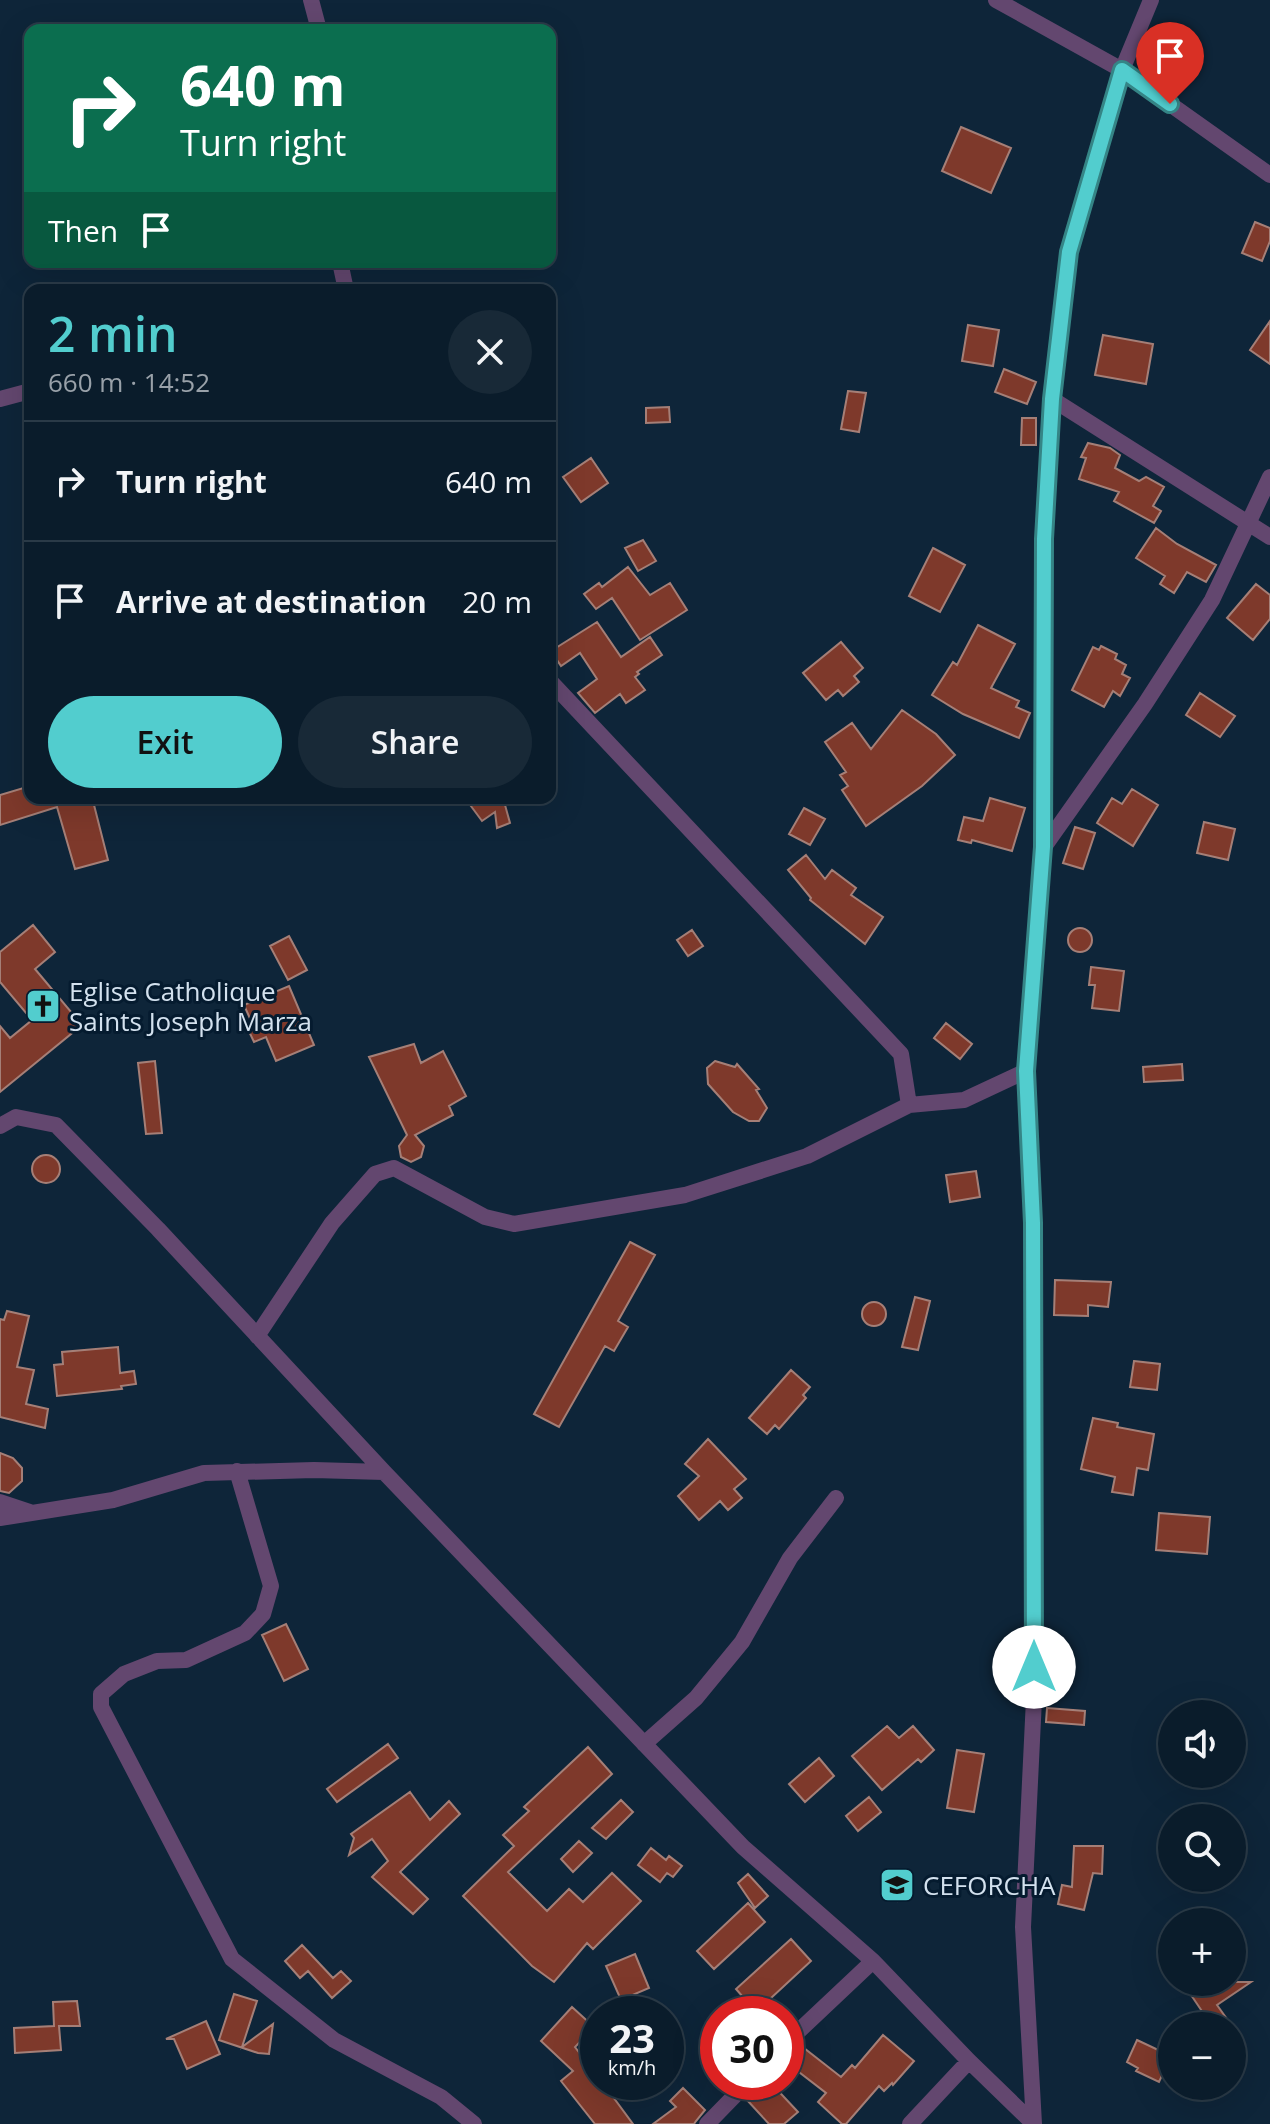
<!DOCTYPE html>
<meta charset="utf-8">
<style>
:root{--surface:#0a1c2b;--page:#182937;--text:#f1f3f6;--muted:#99a1a9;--line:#2a3a47;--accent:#52cdce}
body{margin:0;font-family:"Open Sans",sans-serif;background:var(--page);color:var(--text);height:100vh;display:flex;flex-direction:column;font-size:30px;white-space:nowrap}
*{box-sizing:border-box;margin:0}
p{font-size:26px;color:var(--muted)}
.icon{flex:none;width:44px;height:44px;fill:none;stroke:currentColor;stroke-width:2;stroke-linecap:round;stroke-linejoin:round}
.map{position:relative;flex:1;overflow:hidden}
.drawer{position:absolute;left:24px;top:284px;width:532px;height:520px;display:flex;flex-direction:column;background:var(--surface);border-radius:16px;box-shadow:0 8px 32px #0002,0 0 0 2px var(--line)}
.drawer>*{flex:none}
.hud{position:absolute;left:24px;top:24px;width:532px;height:244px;border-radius:16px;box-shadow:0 8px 32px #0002,0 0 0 2px var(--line);background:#0b6e4f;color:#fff;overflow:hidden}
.controls{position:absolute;left:1158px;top:1700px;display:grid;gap:16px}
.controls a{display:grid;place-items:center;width:88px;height:88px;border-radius:50%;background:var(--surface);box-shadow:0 8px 32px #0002,0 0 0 2px var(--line);font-size:40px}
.speed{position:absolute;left:580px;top:1996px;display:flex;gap:16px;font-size:40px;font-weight:700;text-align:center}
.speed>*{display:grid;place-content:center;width:104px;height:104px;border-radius:50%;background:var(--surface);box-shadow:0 8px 32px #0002,0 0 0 2px var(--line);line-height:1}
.speed small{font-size:20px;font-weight:400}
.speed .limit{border:12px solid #d22;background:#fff;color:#111}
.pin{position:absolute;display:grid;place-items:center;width:68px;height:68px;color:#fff;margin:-82px -34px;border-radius:50% 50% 50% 0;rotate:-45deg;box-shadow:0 0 8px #0007}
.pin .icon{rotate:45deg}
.me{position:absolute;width:88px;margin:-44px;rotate:0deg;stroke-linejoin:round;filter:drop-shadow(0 0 6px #0008)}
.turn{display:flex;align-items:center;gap:28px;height:168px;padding:0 24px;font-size:36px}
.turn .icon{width:104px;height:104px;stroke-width:2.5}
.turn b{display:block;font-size:56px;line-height:68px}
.then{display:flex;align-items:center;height:76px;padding:0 24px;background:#0003;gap:16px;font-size:30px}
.round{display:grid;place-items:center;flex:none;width:84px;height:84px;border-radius:42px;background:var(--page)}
.summary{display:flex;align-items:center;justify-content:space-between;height:136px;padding:0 24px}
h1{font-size:48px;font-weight:600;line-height:60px;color:var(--accent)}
.primary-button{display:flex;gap:16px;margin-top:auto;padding:16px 24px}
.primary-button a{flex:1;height:92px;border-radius:48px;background:var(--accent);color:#111;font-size:32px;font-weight:600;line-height:92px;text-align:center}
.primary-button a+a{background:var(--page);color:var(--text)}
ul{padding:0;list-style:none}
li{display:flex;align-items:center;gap:24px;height:120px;padding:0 24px;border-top:2px solid var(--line)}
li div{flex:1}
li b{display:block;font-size:30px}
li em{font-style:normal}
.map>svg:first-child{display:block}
.building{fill:#7e392b;stroke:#a57f77;stroke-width:2}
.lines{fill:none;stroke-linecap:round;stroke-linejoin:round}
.minor{stroke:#63476f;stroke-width:16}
.route-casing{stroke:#358586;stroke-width:20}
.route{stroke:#52cdce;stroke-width:14}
.labels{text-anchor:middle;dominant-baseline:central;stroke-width:6;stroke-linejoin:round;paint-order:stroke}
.poi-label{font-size:26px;fill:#d3e1ee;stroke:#051b2f;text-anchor:start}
</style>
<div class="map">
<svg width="1270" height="2124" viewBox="0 0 1270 2124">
<rect width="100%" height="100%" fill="#0e2539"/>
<path class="building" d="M 961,127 L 1011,148 L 991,193 L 942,171 Z
M 1255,222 L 1270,228 L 1270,241 L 1262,261 L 1242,253 Z
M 1270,321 L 1270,364 L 1250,350 Z
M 968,325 L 999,330 L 993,366 L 962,361 Z
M 1103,335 L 1153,344 L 1146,384 L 1095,375 Z
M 1004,369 L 1036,382 L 1027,404 L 995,392 Z
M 848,391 L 866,393 L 859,432 L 841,429 Z
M 669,407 L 670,422 L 646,423 L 646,408 Z
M 1022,418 L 1036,418 L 1036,445 L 1021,445 Z
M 1088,443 L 1110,448 L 1120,455 L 1115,468 L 1139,481 L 1146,477 L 1164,487 L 1153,506 L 1161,511 L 1154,523 L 1114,501 L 1119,492 L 1079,479 L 1086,458 L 1081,457 Z
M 591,458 L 608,483 L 581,502 L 563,477 Z
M 1156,528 L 1177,544 L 1216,565 L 1206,582 L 1187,572 L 1174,593 L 1160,584 L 1165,576 L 1136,558 Z
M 643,540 L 656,561 L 638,571 L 625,548 Z
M 933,548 L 965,565 L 940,612 L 909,596 Z
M 628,567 L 650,595 L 670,583 L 687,610 L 640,640 L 612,598 L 596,609 L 584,594 L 599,583 L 602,587 Z
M 1256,584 L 1270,595 L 1270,619 L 1253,640 L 1227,618 Z
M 597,622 L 621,657 L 650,637 L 662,655 L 637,672 L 639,674 L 635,677 L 645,690 L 626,703 L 620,694 L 595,713 L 578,693 L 597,679 L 580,653 L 561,666 L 551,651 Z
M 978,625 L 1015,644 L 991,688 L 1019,701 L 1016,707 L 1030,713 L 1019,738 L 963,714 L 932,695 L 953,662 L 957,665 Z
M 841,642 L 863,668 L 854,676 L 859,682 L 843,696 L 838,690 L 826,700 L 803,673 Z
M 1101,646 L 1117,654 L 1115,659 L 1126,665 L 1122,674 L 1130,678 L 1120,696 L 1113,691 L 1104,707 L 1072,690 L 1093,647 L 1099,650 Z
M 1200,693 L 1235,716 L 1220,737 L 1186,715 Z
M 902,710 L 936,734 L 955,755 L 922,786 L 866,826 L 842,790 L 848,786 L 840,775 L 846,772 L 825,742 L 852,723 L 871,749 Z
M 30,786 L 30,798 L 75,798 L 75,801 L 93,801 L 108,860 L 75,869 L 57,807 L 0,825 L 0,795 Z
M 1132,789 L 1158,805 L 1133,846 L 1097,823 L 1112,798 L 1122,804 Z
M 465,798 L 514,798 L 505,805 L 510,823 L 497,828 L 495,812 L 482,821 Z
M 990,798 L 1025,808 L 1012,851 L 972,840 L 971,843 L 958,840 L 964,817 L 983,821 Z
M 804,808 L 825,819 L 810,845 L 789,834 Z
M 1204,822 L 1235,829 L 1228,860 L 1197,853 Z
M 1075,827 L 1095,833 L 1083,869 L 1063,863 Z
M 806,855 L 825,879 L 832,870 L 856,888 L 851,895 L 883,917 L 865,944 L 810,900 L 811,898 L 788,870 Z
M 33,925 L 55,952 L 35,969 L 82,1025 L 0,1092 L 0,1026 L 10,1038 L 32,1020 L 0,982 L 0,952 Z
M1068 940a12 12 0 1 1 24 0a12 12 0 1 1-24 0Z
M 692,930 L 703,946 L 688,956 L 677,940 Z
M 289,936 L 307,970 L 288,980 L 270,946 Z
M 1091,967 L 1124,971 L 1119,1011 L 1092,1008 L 1095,985 L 1089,985 Z
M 289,986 L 314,1045 L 276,1061 L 266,1037 L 254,1042 L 246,1025 L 252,1023 L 244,1005 Z
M 946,1023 L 972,1044 L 960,1059 L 934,1038 Z
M 414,1044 L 421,1063 L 443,1051 L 466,1096 L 449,1106 L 453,1115 L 415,1135 L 424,1146 L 421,1157 L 411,1162 L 401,1157 L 399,1146 L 407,1135 L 369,1057 Z
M 155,1061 L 162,1133 L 146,1134 L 138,1063 Z
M 715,1061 L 735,1067 L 737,1064 L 759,1089 L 756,1090 L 767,1108 L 759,1121 L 749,1121 L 733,1112 L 708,1084 L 707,1068 Z
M 1182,1064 L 1183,1080 L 1144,1082 L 1143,1067 Z
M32 1169a14 14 0 1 1 28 0a14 14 0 1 1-28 0Z
M 976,1171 L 980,1197 L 950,1202 L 946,1175 Z
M 630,1242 L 655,1255 L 618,1321 L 628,1327 L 614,1351 L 605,1346 L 559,1427 L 534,1414 Z
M 1055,1280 L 1111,1282 L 1108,1307 L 1088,1305 L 1088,1316 L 1054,1315 Z
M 915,1297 L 930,1301 L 918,1350 L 902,1347 Z
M862 1314a12 12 0 1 1 24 0a12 12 0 1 1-24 0Z
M 7,1311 L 29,1316 L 17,1367 L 34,1370 L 26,1404 L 48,1409 L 45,1428 L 0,1417 L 0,1319 L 4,1320 Z
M 118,1347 L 120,1373 L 134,1371 L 136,1384 L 121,1386 L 122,1389 L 57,1396 L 54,1365 L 63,1364 L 62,1352 Z
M 1134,1361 L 1160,1364 L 1157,1390 L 1130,1387 Z
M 791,1370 L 810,1387 L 803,1395 L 806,1398 L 779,1429 L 775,1425 L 767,1434 L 749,1418 Z
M 1093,1418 L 1118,1423 L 1117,1427 L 1154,1434 L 1148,1470 L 1137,1468 L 1133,1495 L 1112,1492 L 1115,1477 L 1081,1469 Z
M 708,1439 L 746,1479 L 734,1489 L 742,1498 L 728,1510 L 720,1501 L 699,1520 L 678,1496 L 699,1476 L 685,1464 Z
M 0,1453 L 13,1458 L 22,1468 L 22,1481 L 9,1493 L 0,1491 Z
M 1159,1513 L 1210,1517 L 1207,1554 L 1156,1550 Z
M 286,1624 L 308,1669 L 284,1681 L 262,1635 Z
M 1047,1708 L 1085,1711 L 1084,1725 L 1046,1722 Z
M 887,1726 L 899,1738 L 913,1726 L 934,1750 L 921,1762 L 918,1759 L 882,1790 L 852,1756 Z
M 388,1744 L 398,1758 L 337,1802 L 327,1789 Z
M 588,1747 L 612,1774 L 508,1872 L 547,1911 L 569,1889 L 583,1902 L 612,1873 L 641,1901 L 593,1949 L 587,1943 L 554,1982 L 532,1966 L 463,1896 L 514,1846 L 503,1835 L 529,1811 L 524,1807 Z
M 957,1750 L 984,1754 L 974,1812 L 947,1808 Z
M 819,1758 L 834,1776 L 805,1802 L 789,1784 Z
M 410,1792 L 430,1820 L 449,1801 L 460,1814 L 400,1872 L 428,1899 L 413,1914 L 372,1877 L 388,1861 L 372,1839 L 349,1855 L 354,1838 L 351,1834 Z
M 869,1797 L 881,1812 L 858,1831 L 846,1816 Z
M 621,1800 L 633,1812 L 606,1839 L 592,1828 Z
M 579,1841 L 592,1853 L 573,1872 L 561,1859 Z
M 1074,1846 L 1103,1846 L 1102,1874 L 1093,1873 L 1084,1910 L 1058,1904 L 1062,1885 L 1072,1887 Z
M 651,1848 L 666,1860 L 669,1856 L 682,1866 L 673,1877 L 667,1873 L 660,1882 L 638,1865 Z
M 895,1870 L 911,1880 L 897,1901 L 882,1892 Z
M 748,1874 L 768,1896 L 755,1908 L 738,1883 Z
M 748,1903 L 765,1922 L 714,1969 L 697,1951 Z
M 791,1939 L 811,1961 L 756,2012 L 736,1989 Z
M 302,1945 L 333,1978 L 341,1971 L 351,1981 L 332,1998 L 308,1971 L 300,1978 L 285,1961 Z
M 635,1954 L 649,1988 L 621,2000 L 606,1966 Z
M 1204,1982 L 1208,1992 L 1221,1982 L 1251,1982 L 1217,2005 L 1232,2026 L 1212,2026 L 1187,1989 Z
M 234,1994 L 257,2001 L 242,2047 L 273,2024 L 269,2054 L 258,2053 L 219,2040 Z
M 77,2001 L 80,2026 L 59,2026 L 61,2050 L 15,2053 L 14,2028 L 54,2026 L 53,2002 Z
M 572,2007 L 594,2027 L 575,2047 L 598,2077 L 598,2082 L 602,2082 L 633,2124 L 595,2124 L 561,2081 L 573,2071 L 541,2041 Z
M 206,2021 L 220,2054 L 187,2069 L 174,2039 L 166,2039 Z
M 883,2035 L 914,2061 L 893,2085 L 892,2083 L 884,2091 L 879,2086 L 846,2124 L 842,2124 L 818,2102 L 826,2093 L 786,2062 L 800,2045 L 841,2077 L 852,2065 L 855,2068 Z
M 1137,2040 L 1171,2056 L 1159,2082 L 1136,2071 L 1138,2068 L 1127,2062 Z
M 767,2082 L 770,2082 L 798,2112 L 784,2124 L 769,2124 L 747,2100 Z
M 683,2088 L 705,2110 L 696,2121 L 694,2124 L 653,2124 L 676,2107 L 670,2101 Z"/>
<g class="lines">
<path class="minor" d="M 311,0 L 319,30
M 996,0 L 1122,70 L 1270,175
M 340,262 L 346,290
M 0,399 L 30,391
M 1052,399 L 1270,537
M 550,681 L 901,1054 L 909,1105 L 964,1100 L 1026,1071
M 1044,847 L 1145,704 L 1212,600 L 1270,477
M 0,1126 L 16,1117 L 56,1125 L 158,1229 L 384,1472 L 743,1847 L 873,1961 L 969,2061 L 1034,2124
M 257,1336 L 332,1223 L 375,1174 L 394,1168 L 485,1217 L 514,1224 L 685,1195 L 807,1156 L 909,1105
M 237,1471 L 271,1586 L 263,1614 L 245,1633 L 186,1660 L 157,1661 L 124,1674 L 101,1694 L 101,1707 L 232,1959 L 334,2040 L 441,2097 L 474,2124
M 0,1502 L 30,1512
M 0,1518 L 113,1500 L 204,1473 L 314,1470 L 384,1472
M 644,1744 L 696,1698 L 742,1642 L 790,1558 L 836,1498
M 786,2043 L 873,1961
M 707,2124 L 748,2082
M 910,2124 L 969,2061
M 1034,2124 L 1023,1927 L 1034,1699 L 1033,1223 L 1026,1071 L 1043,847 L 1044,539 L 1052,399 L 1069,252 L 1122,70 L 1151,0"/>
</g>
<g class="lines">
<g class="route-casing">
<path id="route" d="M 1034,1667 L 1033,1223 L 1026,1071 L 1043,847 L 1044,539 L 1052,399 L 1069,252 L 1122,70 L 1170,104"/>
</g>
<use href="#route" class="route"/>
</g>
<defs>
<g id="church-square" transform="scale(1.8)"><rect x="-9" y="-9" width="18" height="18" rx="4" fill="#52cdce" stroke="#051b2f"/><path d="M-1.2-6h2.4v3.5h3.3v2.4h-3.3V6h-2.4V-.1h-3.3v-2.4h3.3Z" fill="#111"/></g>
<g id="university-square" transform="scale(1.8)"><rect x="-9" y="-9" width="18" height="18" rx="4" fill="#52cdce" stroke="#051b2f"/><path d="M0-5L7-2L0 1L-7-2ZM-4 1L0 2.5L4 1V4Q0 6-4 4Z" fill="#111"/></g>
</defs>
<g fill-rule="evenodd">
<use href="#church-square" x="43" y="1006"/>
<use href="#university-square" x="897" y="1885"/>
</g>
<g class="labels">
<g class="poi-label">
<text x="69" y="991">Eglise Catholique<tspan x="69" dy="30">Saints Joseph Marza</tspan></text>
<text x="923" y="1885">CEFORCHA</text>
</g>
</g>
</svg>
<div class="controls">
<a><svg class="icon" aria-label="sound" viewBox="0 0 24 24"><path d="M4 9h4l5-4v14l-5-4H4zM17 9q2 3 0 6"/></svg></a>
<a><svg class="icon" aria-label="search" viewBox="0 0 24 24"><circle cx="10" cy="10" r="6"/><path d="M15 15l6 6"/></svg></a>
<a>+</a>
<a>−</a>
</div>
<div class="speed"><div>23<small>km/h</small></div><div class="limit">30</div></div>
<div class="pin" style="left:1170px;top:104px;background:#d93025"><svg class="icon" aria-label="arrive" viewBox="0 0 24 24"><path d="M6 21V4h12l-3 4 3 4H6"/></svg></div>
<svg class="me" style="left:1034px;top:1667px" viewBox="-20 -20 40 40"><circle r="19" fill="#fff"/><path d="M0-13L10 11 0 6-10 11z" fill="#52cdce"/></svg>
<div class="hud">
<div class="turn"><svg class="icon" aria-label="right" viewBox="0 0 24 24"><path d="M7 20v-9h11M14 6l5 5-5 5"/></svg><div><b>640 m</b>Turn right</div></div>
<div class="then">Then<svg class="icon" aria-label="arrive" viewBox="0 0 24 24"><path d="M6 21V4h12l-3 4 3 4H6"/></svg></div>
</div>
<section class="drawer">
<div class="summary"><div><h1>2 min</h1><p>660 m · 14:52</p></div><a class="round"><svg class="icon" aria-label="close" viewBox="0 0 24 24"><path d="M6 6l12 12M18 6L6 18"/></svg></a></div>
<ul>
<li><svg class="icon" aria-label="right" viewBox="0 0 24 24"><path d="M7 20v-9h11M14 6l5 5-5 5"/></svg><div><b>Turn right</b></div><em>640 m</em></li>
<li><svg class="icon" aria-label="arrive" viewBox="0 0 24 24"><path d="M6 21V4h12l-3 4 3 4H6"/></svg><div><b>Arrive at destination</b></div><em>20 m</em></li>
</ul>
<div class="primary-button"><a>Exit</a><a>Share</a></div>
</section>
</div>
